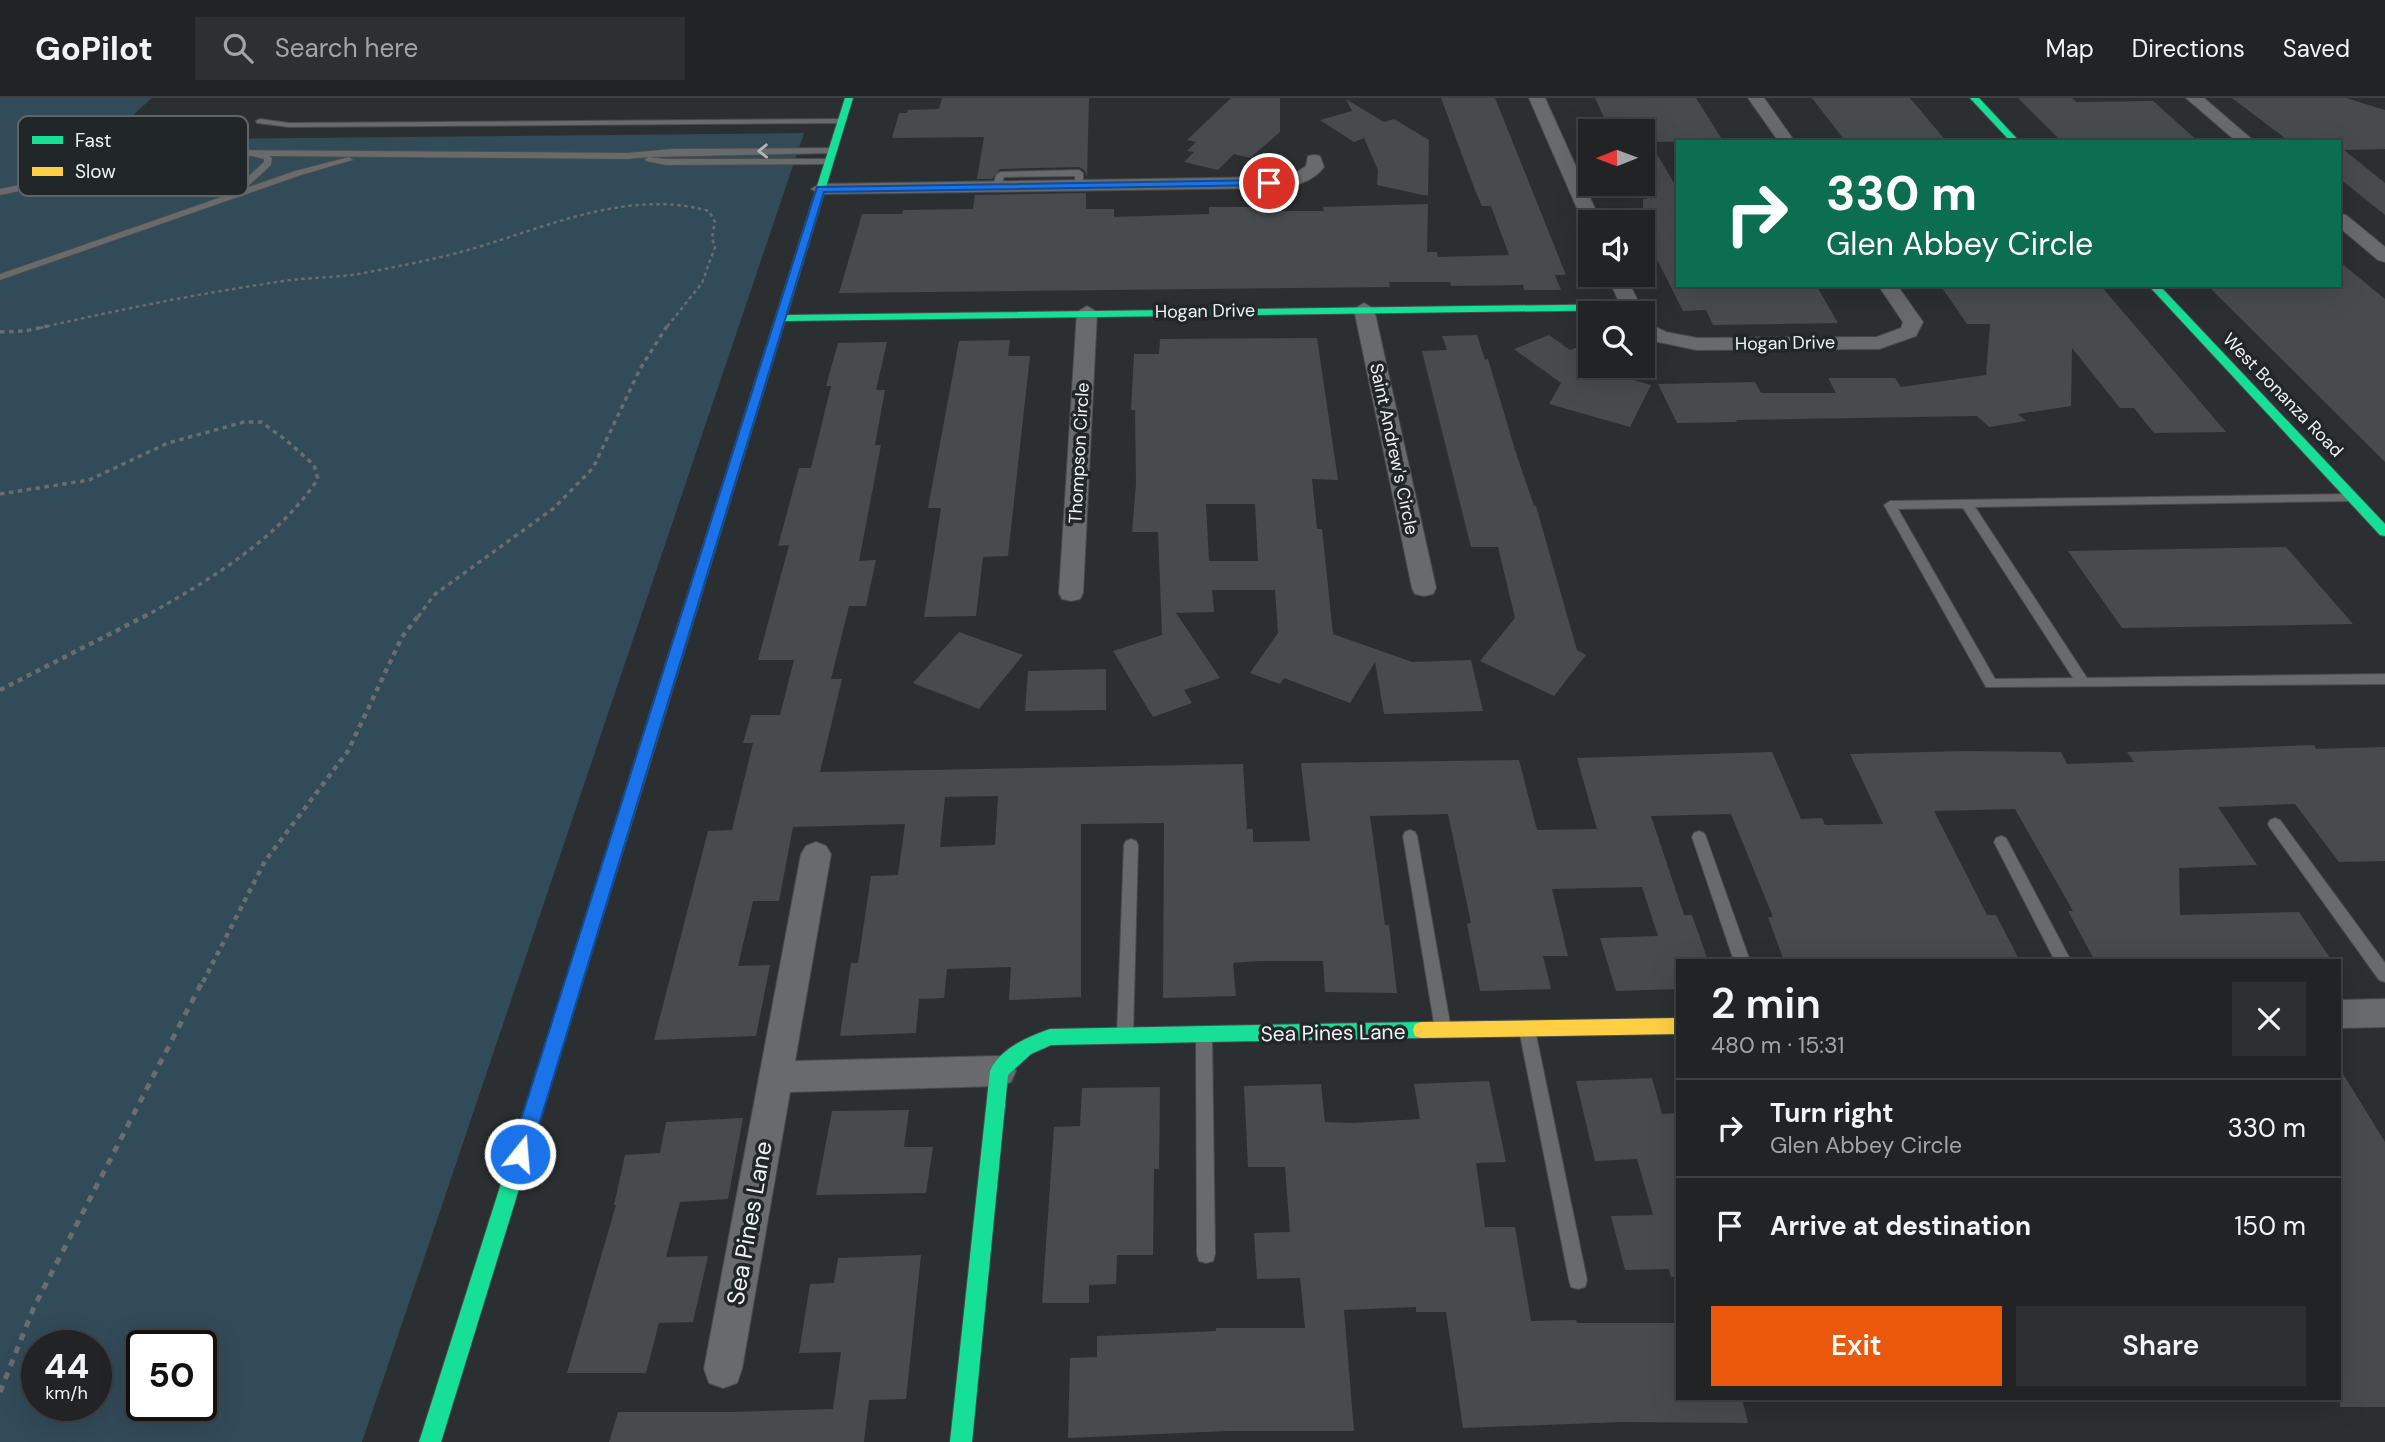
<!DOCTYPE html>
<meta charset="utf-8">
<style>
:root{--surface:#212325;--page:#2d2f32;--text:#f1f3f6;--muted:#a2a4a7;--line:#3e4042;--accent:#ea580c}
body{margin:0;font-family:"DM Sans",sans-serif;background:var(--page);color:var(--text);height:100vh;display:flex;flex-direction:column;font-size:26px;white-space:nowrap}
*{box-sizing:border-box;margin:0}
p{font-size:23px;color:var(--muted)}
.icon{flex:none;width:38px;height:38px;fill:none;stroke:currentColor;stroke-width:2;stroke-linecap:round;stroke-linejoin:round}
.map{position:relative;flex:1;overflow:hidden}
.sheet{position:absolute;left:1676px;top:861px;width:665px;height:441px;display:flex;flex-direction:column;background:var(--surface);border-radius:0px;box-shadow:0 7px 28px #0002,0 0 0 2px var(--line)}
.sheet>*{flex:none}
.top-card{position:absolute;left:1676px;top:42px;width:665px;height:147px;border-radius:0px;box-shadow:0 7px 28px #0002,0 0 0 2px var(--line);background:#0b6e4f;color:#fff;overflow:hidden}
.needle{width:46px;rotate:269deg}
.fabs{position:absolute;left:1578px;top:21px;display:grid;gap:14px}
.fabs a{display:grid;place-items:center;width:77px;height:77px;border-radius:0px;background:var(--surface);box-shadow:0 7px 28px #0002,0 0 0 2px var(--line);font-size:35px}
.speed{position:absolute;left:21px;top:1232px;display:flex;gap:14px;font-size:35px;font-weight:700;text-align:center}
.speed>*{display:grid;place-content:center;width:91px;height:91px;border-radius:50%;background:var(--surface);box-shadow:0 7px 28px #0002,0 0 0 2px var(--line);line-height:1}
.speed small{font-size:18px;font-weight:400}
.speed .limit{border:4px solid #111;border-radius:10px;background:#fff;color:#111}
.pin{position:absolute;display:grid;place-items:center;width:60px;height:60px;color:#fff;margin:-30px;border:4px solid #fff;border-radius:50%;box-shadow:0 2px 7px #0007}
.me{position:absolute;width:77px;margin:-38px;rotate:17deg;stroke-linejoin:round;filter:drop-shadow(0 0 5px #0008)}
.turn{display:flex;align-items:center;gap:24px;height:147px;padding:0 35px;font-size:32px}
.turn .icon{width:91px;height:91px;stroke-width:2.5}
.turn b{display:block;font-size:49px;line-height:60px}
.round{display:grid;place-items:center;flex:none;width:74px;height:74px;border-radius:0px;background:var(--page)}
.head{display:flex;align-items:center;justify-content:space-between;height:119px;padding:0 35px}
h1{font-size:42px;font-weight:600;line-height:52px}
.button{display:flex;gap:14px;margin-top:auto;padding:14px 35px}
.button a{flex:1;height:80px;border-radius:0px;background:var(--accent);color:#fff;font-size:28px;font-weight:600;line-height:80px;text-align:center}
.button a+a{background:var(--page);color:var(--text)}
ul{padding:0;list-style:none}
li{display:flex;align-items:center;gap:21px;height:98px;padding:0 35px;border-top:2px solid var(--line)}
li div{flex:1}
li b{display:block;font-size:26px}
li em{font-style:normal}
header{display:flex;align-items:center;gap:42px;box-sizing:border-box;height:98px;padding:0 35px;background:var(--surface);border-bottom:2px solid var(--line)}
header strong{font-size:33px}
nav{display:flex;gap:38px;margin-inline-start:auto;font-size:24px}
.search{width:490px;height:63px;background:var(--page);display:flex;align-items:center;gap:18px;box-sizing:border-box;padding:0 24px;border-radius:0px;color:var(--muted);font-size:26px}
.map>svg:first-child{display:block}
.green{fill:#324b59;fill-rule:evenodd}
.building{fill:#484b4d;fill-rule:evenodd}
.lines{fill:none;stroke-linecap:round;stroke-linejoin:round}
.lane-casing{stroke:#494c4d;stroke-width:2}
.street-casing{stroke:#494c4d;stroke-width:2}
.fast-casing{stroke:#494c4d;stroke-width:2}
.slow-casing{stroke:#494c4d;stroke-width:2}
.path-far3{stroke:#6a6c6e;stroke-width:2.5;stroke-dasharray:3.5 3.5;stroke-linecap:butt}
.path-far2{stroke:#6a6c6e;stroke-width:3.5;stroke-dasharray:4.5 4.5;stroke-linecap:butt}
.path-far1{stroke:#6a6c6e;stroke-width:4.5;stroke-dasharray:5 5;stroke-linecap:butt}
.path{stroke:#6a6c6e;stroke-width:5;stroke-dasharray:7 7;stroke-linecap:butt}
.lane{fill:#686a6b;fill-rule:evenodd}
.street{fill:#686a6b;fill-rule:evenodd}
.fast{fill:#16e098;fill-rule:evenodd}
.slow{fill:#ffcf43;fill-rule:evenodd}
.oneway{stroke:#b2b5b7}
.route{fill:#1a73e8;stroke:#114b97;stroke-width:2}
.labels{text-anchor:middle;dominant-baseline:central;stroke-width:7;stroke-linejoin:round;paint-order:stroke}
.far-street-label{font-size:18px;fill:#eff3f5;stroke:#212629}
.street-label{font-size:21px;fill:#eff3f5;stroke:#212629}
.near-street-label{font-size:24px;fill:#eff3f5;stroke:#212629}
.key{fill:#212629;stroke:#5f6466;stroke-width:2}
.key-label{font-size:19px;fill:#eff3f5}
</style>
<header>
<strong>GoPilot</strong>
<div class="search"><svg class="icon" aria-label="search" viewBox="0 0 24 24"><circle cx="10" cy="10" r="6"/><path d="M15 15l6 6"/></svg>Search here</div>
<nav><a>Map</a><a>Directions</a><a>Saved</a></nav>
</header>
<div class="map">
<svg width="2385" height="1344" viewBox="0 0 2385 1344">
<rect width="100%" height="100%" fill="#2c2f31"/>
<path class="green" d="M 0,0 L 152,0 L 105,42 L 804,35 L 362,1344 L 0,1344 ZM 37,1248 L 96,1248 L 96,1307 L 37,1307 ZM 142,1248 L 201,1248 L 201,1307 L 142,1307 Z"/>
<path class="building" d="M 942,0 L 1089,0 L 1087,79 L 1085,73 L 1079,69 L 1000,71 L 992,81 L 977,81 L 984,39 L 892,40 L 899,15 L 907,15 L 908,12 L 939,11 Z
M 1231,0 L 1280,0 L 1280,34 L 1250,60 L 1234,56 L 1218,72 L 1184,64 L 1194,54 L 1187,53 L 1196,44 L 1187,42 Z
M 1441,0 L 1495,0 L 1566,177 L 1555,177 L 1561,192 L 1524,192 L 1523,187 L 1451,188 L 1450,184 L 1389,184 L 1390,189 L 839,195 L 862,116 L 902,116 L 903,112 L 973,111 L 975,97 L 1086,95 L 1086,111 L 1114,111 L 1114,119 L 1209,116 L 1209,109 L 1271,109 L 1271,113 L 1324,113 L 1323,109 L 1428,106 L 1427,154 L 1437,154 L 1438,159 L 1509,157 L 1491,108 L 1482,108 L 1475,92 Z
M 1595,0 L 1696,0 L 1723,43 L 1650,44 L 1678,92 L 1678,187 L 1816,187 L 1838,225 L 1713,227 L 1706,212 L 1683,213 L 1643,134 L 1643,101 L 1647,101 L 1643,95 L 1643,33 L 1610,32 Z
M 1812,0 L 1910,0 L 1947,44 L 1846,44 Z
M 2018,0 L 2072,0 L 2076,4 L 2153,3 L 2199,44 L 2062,44 Z
M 2232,0 L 2346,0 L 2385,12 L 2385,51 L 2344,52 L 2385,85 L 2385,117 L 2340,81 L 2340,44 L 2290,44 Z
M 1346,1 L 1384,24 L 1394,21 L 1429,42 L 1428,98 L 1377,87 L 1378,72 L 1364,40 L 1354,44 L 1320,22 L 1352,13 Z
M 2340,164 L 2385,201 L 2385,364 L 2211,191 L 2232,191 L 2228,187 L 2340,187 Z
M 1940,187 L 2100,187 L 2226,334 L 2154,335 L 2134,310 L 2120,310 L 2072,250 L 2071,308 L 2018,316 L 2026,323 L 1989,329 L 1977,318 L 1736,322 L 1737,324 L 1677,325 L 1658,286 L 1755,284 L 1761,295 L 1836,295 L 1828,280 L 1895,280 L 1901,289 L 1986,277 L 1990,226 L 1967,226 Z
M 1477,237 L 1485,262 L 1488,261 L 1515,352 L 1534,408 L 1536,408 L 1577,552 L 1586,557 L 1554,598 L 1480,563 L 1515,520 L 1498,449 L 1471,449 L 1422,253 L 1447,252 L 1442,238 Z
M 1549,237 L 1570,252 L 1591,244 L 1591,270 L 1651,287 L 1630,329 L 1549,306 L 1561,285 L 1514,251 Z
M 1317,240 L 1338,382 L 1312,381 L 1317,431 L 1322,431 L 1333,536 L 1412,564 L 1471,562 L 1483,613 L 1384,616 L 1375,564 L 1350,605 L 1284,580 L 1280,586 L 1250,575 L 1278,535 L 1275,492 L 1212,492 L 1214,514 L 1176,515 L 1220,580 L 1184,592 L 1192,605 L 1153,619 L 1113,553 L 1162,537 L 1158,434 L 1132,434 L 1136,386 L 1135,312 L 1131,312 L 1134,256 L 1159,256 L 1160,241 ZM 1206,406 L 1255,406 L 1258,463 L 1209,463 Z
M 1010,242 L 1008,258 L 1030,258 L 1008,458 L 983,459 L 976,518 L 924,519 L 941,410 L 928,410 L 959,243 Z
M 887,244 L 876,292 L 885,292 L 875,347 L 881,347 L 859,463 L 876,462 L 866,508 L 849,508 L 831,581 L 842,581 L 820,674 L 1243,666 L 1247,731 L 1253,731 L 1253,744 L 1310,743 L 1301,665 L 1519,662 L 1537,732 L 1597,731 L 1577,660 L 1772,654 L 1801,721 L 1822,720 L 1825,727 L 1883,726 L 1850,656 L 1965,653 L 2061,654 L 2067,666 L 2134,664 L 2127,654 L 2314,647 L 2316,651 L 2385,649 L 2385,763 L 2339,764 L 2295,706 L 2218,709 L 2257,767 L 2179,770 L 2180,817 L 2299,814 L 2332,863 L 2095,863 L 2068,813 L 2073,813 L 2015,711 L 1934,713 L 1987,817 L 1996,817 L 2020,863 L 1784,863 L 1768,819 L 1773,819 L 1731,716 L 1651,718 L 1684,817 L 1692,817 L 1708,863 L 1678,863 L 1678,891 L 1616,893 L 1600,840 L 1658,838 L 1642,789 L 1552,791 L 1568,858 L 1543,858 L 1551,891 L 1480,893 L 1467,826 L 1471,825 L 1448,716 L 1370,718 L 1385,827 L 1389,827 L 1397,895 L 1325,894 L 1323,863 L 1259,863 L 1233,865 L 1236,898 L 1163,900 L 1164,725 L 1081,726 L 1081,899 L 1009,902 L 1011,869 L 947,871 L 944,900 L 919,901 L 916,935 L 840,938 L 851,865 L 858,865 L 871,778 L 898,777 L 905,726 L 793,729 L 779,803 L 753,803 L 738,868 L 770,867 L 756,938 L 654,942 L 708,733 L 732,732 L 753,645 L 743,645 L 751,617 L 780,617 L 794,562 L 758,562 L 789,447 L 778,448 L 799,370 L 811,370 L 831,288 L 826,288 L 838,245 ZM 998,698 L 995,747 L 940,749 L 945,699 Z
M 2286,449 L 2353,526 L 2122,530 L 2068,453 Z
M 959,534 L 1023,557 L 979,611 L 913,585 Z
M 1106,571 L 1106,612 L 1025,613 L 1028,573 Z
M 2340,971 L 2385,1044 L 2385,1309 L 2340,1309 Z
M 1652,980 L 1662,1016 L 1678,1015 L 1678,1178 L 1671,1179 L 1669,1171 L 1625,1172 L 1611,1118 L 1653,1117 L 1637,1061 L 1595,1063 L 1576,983 Z
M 1489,983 L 1506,1064 L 1476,1065 L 1485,1129 L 1515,1129 L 1531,1223 L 1576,1222 L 1577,1225 L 1678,1225 L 1678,1300 L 1742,1300 L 1748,1325 L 1621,1324 L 1463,1330 L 1446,1214 L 1416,1214 L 1416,1209 L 1344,1212 L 1354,1333 L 1227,1333 L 1068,1340 L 1070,1260 L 1097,1259 L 1097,1238 L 1216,1233 L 1216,1230 L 1305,1230 L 1300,1180 L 1257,1181 L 1254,1135 L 1290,1134 L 1285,1069 L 1248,1069 L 1244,988 L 1321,986 L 1325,1024 L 1352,1025 L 1420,1021 L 1414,986 Z
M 1160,989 L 1159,1071 L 1154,1071 L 1153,1157 L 1117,1157 L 1116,1186 L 1089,1187 L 1089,1205 L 1042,1205 L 1054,1029 L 1080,1028 L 1082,990 Z
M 909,1012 L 904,1049 L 933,1049 L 926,1095 L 816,1097 L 832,1013 Z
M 743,1020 L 728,1101 L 680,1104 L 666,1159 L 708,1158 L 693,1224 L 659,1225 L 646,1275 L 567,1275 L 616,1107 L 614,1107 L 625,1057 L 660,1055 L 666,1024 Z
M 921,1157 L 906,1301 L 869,1302 L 864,1344 L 609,1344 L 618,1314 L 730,1314 L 833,1311 L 841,1254 L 799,1255 L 810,1186 L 834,1185 L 838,1160 Z"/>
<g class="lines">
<g class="lane-casing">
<path id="lane" d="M 260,21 L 289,25 L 842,21 L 846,23 L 842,25 L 289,29 L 257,25 L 256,23 Z
M 834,50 L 834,54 L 831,55 L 649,59 L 666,61 L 831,61 L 832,63 L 828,66 L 666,67 L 646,63 L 645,61 L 648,59 L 627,61 L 270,58 L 272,60 L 271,67 L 246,90 L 295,73 L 349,59 L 353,62 L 301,77 L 0,182 L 0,176 L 236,94 L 236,90 L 264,64 L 264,61 L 252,58 L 164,63 L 0,97 L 0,91 L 164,57 L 226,52 L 627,55 L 672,51 Z
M 1079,72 L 1083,75 L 1083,88 L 1079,91 L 1075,88 L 1075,78 L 1004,79 L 1000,91 L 993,89 L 996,77 L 1000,74 Z
M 2352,396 L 2356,397 L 2356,403 L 1975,409 L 2087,580 L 2385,576 L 2385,586 L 1986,589 L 1884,407 L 1890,403 ZM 1963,410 L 2073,580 L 1995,581 L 1898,411 Z
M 2275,720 L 2280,722 L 2385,865 L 2385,884 L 2379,882 L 2270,730 L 2268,726 L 2270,722 Z
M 1410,732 L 1415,734 L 1417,738 L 1451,931 L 1449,936 L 1443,938 L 1437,936 L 1435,931 L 1403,738 L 1405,734 Z
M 1699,733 L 1704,735 L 1706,739 L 1750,863 L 1734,863 L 1692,739 L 1694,735 Z
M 2001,738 L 2006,740 L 2071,863 L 2055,863 L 1994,744 L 1996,740 Z
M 1131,741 L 1136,743 L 1138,747 L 1133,937 L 1131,942 L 1125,944 L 1119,942 L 1117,937 L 1124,747 L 1126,743 Z
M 1527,925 L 1533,927 L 1535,932 L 1587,1182 L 1585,1189 L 1578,1191 L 1571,1189 L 1569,1182 L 1519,932 L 1521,927 Z
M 1204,930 L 1210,932 L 1212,937 L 1215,1156 L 1213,1163 L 1206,1165 L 1199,1163 L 1197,1156 L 1196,937 L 1198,932 Z"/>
</g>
<g class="street-casing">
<path id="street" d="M 1529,0 L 1545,0 L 1601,124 L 1591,124 L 1591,129 L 1583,124 Z
M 1748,0 L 1764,0 L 1795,44 L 1779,44 Z
M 2186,0 L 2204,0 L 2255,44 L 2237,44 Z
M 1314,57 L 1320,58 L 1324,69 C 1312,85 1294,88 1275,90 L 820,96 L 811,91 L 820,86 L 1275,79 L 1294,76 L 1306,68 L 1308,58 Z
M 2340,116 L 2346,117 L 2385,149 L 2385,164 L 2378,162 L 2340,130 Z
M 1607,177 L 1625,177 L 1644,215 L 1643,216 L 1624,215 Z
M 1878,187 L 1897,187 L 1923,224 L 1916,238 L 1879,251 L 1697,252 L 1653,243 L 1643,238 L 1643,223 L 1666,234 L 1697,240 L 1877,239 L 1901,230 L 1903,224 Z
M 1364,205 L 1374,211 L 1436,490 L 1433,496 L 1424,498 L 1415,496 L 1412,490 L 1354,211 Z
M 1087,208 L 1097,214 L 1083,495 L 1080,501 L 1071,503 L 1062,501 L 1059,495 L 1077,214 Z
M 816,744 L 826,748 L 831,756 L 795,963 L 999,958 L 1011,962 L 1016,973 L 1011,984 L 999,988 L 790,994 L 742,1271 L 737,1285 L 723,1290 L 709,1285 L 704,1271 L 801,756 L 806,748 Z
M 2385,901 L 2385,929 L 2340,930 L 2340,902 Z"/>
</g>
<g class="fast-casing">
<path id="fast" d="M 845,0 L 853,0 L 787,217 L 1630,206 L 1636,209 L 1630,212 L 785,223 L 651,662 L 643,668 L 635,662 Z
M 1970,0 L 1979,0 L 2020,44 L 2011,44 Z
M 2148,187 L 2159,187 L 2385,426 L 2385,438 L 2380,437 Z
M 561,917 L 567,919 L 570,925 L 441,1344 L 419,1344 L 552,925 L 555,919 Z
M 1422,924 L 1429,926 L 1431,932 L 1429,938 L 1422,940 L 1051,947 L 1031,956 L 1008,977 L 972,1344 L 950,1344 L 990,973 C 1000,950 1028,939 1050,931 Z"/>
</g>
<g class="slow-casing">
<path id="slow" d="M 643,656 L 651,662 L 570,925 L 567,931 L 561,933 L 555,931 L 552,925 L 635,662 Z
M 1678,920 L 1678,936 L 1422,940 L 1415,938 L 1413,932 L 1415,926 L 1422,924 Z"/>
</g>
<path class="path-far3" d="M 40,230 C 121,211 202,195 284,183 C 311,179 338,180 364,175 C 395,169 426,163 457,155 C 537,134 624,89 709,113 L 715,124 L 712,140 L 715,149 L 702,185 L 666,230"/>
<path class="path-far2" d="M 0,234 L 25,233 L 48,228
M 0,396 L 89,382 L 168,345 L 244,324 L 261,324 L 286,342 L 314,367 L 318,381 C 275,444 209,482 144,519
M 418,519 L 434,497 L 554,410 L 593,370 L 640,271 L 667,228"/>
<path class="path-far1" d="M 0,592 L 147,517
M 203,884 L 265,763 L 348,653 L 402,539 L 419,517"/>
<path class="path" d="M 0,1294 L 34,1209 L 203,882"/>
<use href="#lane" class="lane"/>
<use href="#street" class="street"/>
<use href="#fast" class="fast"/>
<use href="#slow" class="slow"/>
</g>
<defs><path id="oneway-chevron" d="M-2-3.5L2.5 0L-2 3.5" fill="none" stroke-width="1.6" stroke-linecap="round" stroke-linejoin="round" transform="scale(1.75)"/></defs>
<use class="oneway" href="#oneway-chevron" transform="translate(763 53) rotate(179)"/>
<path class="route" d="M 1269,82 L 1272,83 L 1272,87 L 824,94 L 530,1056 L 527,1063 L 520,1066 L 513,1063 L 510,1056 L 817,89 Z"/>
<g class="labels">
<g class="far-street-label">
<text transform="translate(1205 213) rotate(-1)">Hogan Drive</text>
<text transform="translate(1785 245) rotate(-1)">Hogan Drive</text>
<text transform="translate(2283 297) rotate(46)">West Bonanza Road</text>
<text transform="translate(1394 351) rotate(78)">Saint Andrew's Circle</text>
<text transform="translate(1079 355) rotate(-87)">Thompson Circle</text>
</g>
<g class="street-label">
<text transform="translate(1333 935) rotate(-1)">Sea Pines Lane</text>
</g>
<g class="near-street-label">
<text transform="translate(749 1125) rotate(-80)">Sea Pines Lane</text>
</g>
</g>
<rect x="18" y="18" width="230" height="80" rx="10" class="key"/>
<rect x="32" y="38" width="31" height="8" fill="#16e098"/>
<rect x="32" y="69" width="31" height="9" fill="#ffcf43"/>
<g class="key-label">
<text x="75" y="49">Fast</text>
<text x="75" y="80">Slow</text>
</g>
</svg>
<div class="fabs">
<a><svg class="needle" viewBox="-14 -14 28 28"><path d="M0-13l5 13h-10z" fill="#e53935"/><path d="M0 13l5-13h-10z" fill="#a2a4a7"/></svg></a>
<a><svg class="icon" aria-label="sound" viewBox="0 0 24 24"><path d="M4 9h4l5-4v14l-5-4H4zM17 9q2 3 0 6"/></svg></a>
<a><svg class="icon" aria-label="search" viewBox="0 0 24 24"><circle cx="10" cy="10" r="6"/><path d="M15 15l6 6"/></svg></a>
</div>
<div class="speed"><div>44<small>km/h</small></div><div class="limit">50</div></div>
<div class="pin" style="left:1269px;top:85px;background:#d93025"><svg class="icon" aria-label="arrive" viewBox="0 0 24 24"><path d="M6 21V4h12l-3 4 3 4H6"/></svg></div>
<svg class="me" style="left:520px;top:1056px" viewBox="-20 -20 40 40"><circle r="17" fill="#1a73e8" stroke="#fff" stroke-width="3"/><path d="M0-11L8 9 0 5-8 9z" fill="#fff"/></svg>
<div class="top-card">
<div class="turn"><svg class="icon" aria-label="right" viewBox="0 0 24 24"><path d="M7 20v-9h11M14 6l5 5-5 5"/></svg><div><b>330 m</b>Glen Abbey Circle</div></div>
</div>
<section class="sheet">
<div class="head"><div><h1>2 min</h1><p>480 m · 15:31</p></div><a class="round"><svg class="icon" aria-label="close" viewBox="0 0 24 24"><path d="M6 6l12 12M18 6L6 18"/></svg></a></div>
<ul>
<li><svg class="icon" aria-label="right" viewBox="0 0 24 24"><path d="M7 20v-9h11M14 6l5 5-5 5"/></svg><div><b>Turn right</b><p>Glen Abbey Circle</p></div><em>330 m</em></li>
<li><svg class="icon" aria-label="arrive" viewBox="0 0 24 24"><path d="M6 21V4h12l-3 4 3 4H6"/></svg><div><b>Arrive at destination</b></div><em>150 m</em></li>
</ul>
<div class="button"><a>Exit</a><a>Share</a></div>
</section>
</div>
